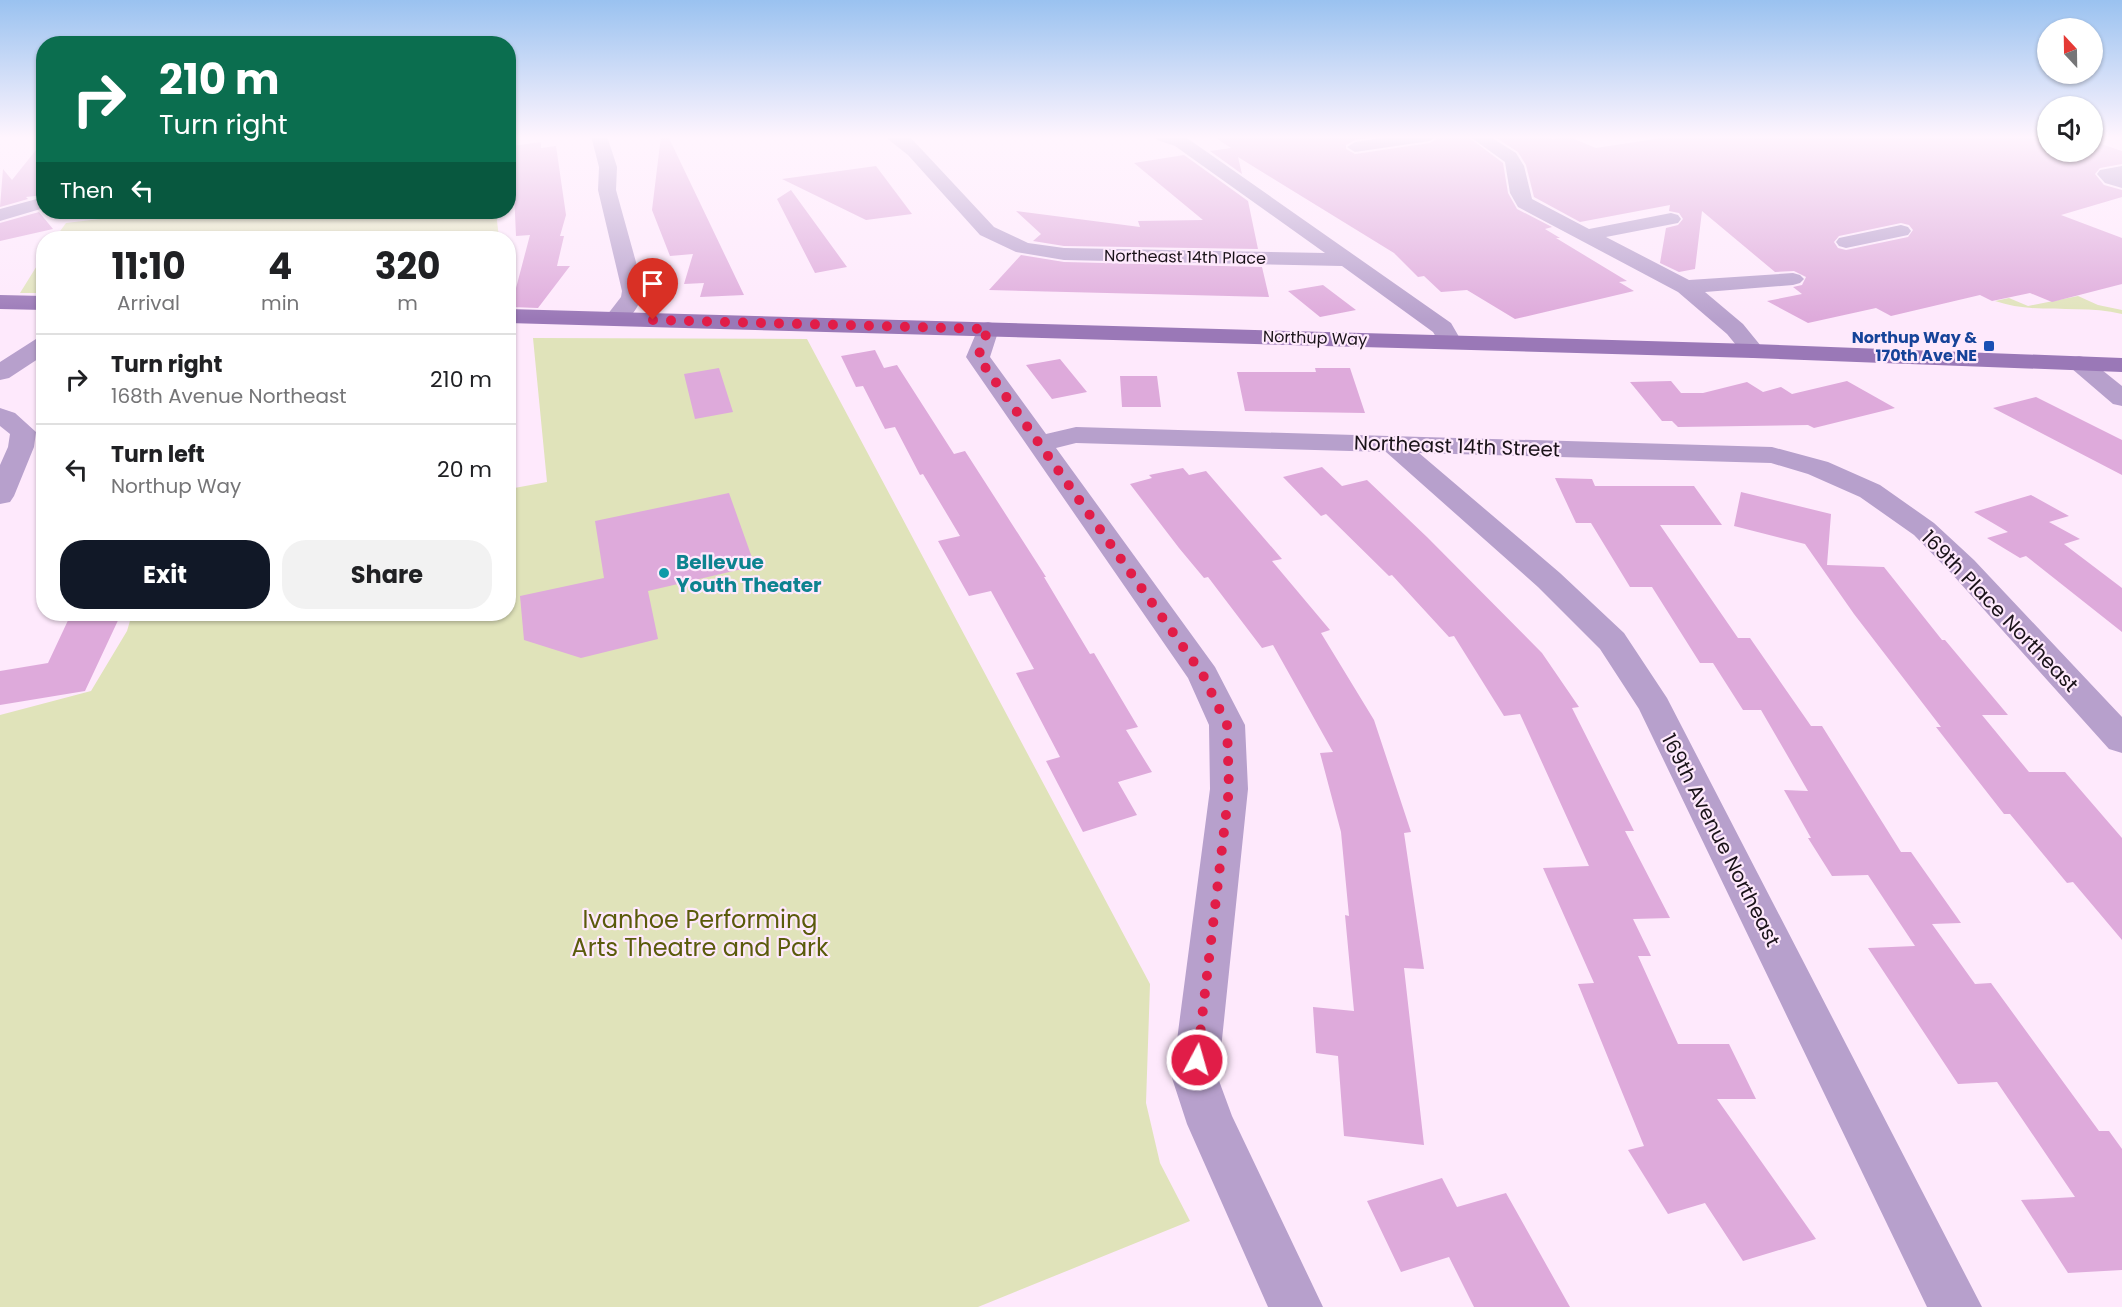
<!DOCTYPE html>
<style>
:root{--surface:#fff;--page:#f2f2f2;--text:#202124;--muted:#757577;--line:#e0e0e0;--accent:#111827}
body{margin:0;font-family:Poppins,sans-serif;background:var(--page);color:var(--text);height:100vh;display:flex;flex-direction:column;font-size:22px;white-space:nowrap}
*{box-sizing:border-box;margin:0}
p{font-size:20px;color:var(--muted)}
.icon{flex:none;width:33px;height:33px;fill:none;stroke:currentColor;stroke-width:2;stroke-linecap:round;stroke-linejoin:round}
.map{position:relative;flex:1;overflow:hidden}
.details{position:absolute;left:36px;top:231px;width:480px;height:390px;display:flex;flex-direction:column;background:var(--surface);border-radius:24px;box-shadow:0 2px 4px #0004}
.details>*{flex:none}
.hud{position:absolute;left:36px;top:36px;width:480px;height:183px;border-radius:24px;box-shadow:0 2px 4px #0004;background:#0b6e4f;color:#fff;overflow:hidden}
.needle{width:39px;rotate:338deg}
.tools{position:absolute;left:2037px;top:18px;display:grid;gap:12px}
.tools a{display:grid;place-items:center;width:66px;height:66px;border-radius:50%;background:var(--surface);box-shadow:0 2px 4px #0004;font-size:30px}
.pin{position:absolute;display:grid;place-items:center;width:51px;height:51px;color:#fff;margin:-62px -26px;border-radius:50% 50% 50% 0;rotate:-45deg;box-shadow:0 0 6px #0007}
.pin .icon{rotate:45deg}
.me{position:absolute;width:66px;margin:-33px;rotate:6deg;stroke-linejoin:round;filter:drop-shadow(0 0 4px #0008)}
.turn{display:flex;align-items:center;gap:21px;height:126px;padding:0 24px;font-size:27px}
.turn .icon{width:78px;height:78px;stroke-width:2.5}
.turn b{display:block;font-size:42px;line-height:51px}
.then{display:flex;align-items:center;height:57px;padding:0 24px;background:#0003;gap:12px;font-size:22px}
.eta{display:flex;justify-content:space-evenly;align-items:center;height:102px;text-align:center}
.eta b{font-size:36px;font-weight:700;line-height:42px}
.button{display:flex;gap:12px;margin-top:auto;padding:12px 24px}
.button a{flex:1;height:69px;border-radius:24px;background:var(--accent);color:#fff;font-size:24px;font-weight:700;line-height:69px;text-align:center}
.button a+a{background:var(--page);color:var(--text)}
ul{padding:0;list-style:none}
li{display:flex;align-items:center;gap:18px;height:90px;padding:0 24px;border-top:2px solid var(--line)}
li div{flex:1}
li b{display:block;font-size:22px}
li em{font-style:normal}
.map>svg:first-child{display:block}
.green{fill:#e0e3ba}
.building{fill:#deaadb;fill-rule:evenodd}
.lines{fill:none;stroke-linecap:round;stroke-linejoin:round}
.street{fill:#b7a0cc;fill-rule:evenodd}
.secondary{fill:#9a78b7;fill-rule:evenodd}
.route{stroke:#e11d48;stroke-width:10;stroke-dasharray:0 18}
.transit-dot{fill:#1a4fb4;stroke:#fee9fc;stroke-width:2}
.culture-dot{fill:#0f9aa8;stroke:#fee9fc;stroke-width:2}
.labels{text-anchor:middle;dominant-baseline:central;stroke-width:4.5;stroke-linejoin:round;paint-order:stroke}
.far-street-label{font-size:16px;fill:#1a1319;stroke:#fee9fc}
.far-transit-label{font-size:16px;font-weight:bold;fill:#164399;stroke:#fee9fc;text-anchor:end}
.street-label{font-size:20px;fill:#1a1319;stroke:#fee9fc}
.culture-label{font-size:20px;font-weight:bold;fill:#0d838f;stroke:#fee9fc;text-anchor:start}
.near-park-label{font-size:24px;fill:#5a5b0b;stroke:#fee9fc}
</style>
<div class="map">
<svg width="2122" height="1307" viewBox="0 0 2122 1307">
<rect width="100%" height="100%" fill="#fee9fc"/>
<path class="green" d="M 159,212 L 496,212 L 499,238 L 55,238 L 66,223 Z
M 43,256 L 43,293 L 20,293 Z
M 2078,296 L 2098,305 L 2122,310 L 2122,314 C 2080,304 2036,315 1995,301 L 2009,298 L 2028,306 Z
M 533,338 L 807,339 L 1150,984 L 1146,1103 L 1160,1163 L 1190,1221 L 978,1307 L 0,1307 L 0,715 L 91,691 L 127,631 L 132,614 L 508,614 L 509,489 L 547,482 Z"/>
<path class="building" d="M 661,136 L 668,136 L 744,295 L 700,297 L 704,283 L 684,284 L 693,254 L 670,256 L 652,210 Z
M 1213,136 L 1381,136 L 1355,140 L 1346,145 L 1346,149 L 1355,154 L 1430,143 L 1440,136 L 1467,136 L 1503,163 L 1508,193 L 1517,209 L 1552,227 L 1545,229 L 1560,238 L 1556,238 L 1627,281 L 1619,282 L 1634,291 L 1515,319 L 1467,290 L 1441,292 L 1424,276 L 1418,277 L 1394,253 L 1238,157 L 1242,174 L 1210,151 L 1231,148 Z
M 1493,136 L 1546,136 L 1553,139 L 1567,136 L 1596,148 L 1674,136 L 2048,136 L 2048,152 L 2092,152 L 2092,141 L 2122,151 L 2122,164 L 2100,168 L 2095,174 L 2104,185 L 2122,190 L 2122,197 L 2061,215 L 2122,238 L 2122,284 L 2052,302 L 2030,293 L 1992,301 L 1980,295 L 1891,316 L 1876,308 L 1808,323 L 1767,301 L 1802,294 L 1793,287 L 1802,285 L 1806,277 L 1794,271 L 1775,272 L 1702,211 L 1695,269 L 1679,272 L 1660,263 L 1666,228 L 1678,225 L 1683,219 L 1679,213 L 1669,211 L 1670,205 L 1580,222 L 1534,197 L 1526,165 L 1518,152 ZM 1901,223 L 1909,225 L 1913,230 L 1908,237 L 1846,250 L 1838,248 L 1834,242 L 1839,236 Z
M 44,140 L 44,195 L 26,197 L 28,199 L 0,207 L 3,169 L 12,180 Z
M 541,142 L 541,148 L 556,146 L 566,215 L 560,236 L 564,236 L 557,266 L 570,266 L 538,308 L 511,307 L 530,235 L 516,236 L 512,146 Z
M 1184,155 L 1248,201 L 1258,249 L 1064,246 L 1033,241 L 1041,234 L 1016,211 L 1140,227 L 1138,221 L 1203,220 L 1134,163 Z
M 876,166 L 912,214 L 866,220 L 782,179 Z
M 791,190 L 847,267 L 815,273 L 777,199 Z
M 39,212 L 53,229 L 0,241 L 0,223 Z
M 1021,255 L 1064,262 L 1262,267 L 1269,297 L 989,290 Z
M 1323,285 L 1356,310 L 1320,317 L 1288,291 Z
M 875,350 L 884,368 L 897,365 L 954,454 L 965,451 L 1046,577 L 1044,577 L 1090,654 L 1094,653 L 1138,727 L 1126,730 L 1152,772 L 1118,782 L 1137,815 L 1083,832 L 1046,761 L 1060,757 L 1016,673 L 1034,669 L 991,591 L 969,596 L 938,541 L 960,536 L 923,474 L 920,475 L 895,427 L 885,429 L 863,386 L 856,387 L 841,356 Z
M 1060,359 L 1087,392 L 1052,399 L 1026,365 Z
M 719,368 L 733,412 L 695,419 L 684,374 Z
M 1315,368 L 1350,368 L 1365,413 L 1245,411 L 1237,372 L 1316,372 Z
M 1120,376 L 1157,376 L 1161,407 L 1122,407 Z
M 1671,381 L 1681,393 L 1703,393 L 1747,382 L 1763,392 L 1781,387 L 1792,394 L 1847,381 L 1895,408 L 1814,428 L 1808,425 L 1678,427 L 1672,421 L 1662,421 L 1630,382 Z
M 2036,397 L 2122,440 L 2122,475 L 1993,408 Z
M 1322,467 L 1342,486 L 1367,480 L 1427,537 L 1542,653 L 1579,707 L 1572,708 L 1634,831 L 1625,831 L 1670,918 L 1633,919 L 1651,956 L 1638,956 L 1678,1044 L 1729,1044 L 1756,1099 L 1717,1099 L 1816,1239 L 1743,1261 L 1705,1203 L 1668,1214 L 1628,1150 L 1644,1146 L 1578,984 L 1594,983 L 1543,868 L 1589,866 L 1520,714 L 1504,716 L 1454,636 L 1449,637 L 1392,575 L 1389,576 L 1326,514 L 1321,516 L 1283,477 Z
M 1183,468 L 1189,475 L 1206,471 L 1282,559 L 1272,561 L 1330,630 L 1321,633 L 1374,720 L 1411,832 L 1404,833 L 1424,969 L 1404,968 L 1424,1145 L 1344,1136 L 1338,1056 L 1316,1053 L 1313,1007 L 1354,1011 L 1345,915 L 1349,916 L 1341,832 L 1320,753 L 1333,752 L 1273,645 L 1262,648 L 1208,577 L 1204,578 L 1179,548 L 1130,484 L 1152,478 L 1149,475 Z
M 1555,478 L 1592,479 L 1595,486 L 1694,486 L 1722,525 L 1660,525 L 1738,638 L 1750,638 L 1811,726 L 1822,726 L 1901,852 L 1911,852 L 1961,923 L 1932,924 L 1975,984 L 1991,983 L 2099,1131 L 2109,1131 L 2122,1149 L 2122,1270 L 2068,1273 L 2021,1200 L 2075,1197 L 1997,1082 L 1958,1084 L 1868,948 L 1915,946 L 1868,875 L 1832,876 L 1808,838 L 1811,838 L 1784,790 L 1808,791 L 1761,710 L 1743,710 L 1713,663 L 1700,663 L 1652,587 L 1630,587 L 1591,523 L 1576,523 Z
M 1741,492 L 1831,514 L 1827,565 L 1884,567 L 1942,640 L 1945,640 L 2008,715 L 1982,715 L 2029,772 L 2065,772 L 2122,838 L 2122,940 L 2073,882 L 2067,883 L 2010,814 L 2004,814 L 1936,727 L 1941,727 L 1854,614 L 1805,544 L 1734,526 Z
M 729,493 L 755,566 L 648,591 L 658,639 L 581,658 L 524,640 L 520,596 L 604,578 L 595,521 Z
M 2031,495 L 2069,516 L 2049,522 L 2080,539 L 2064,544 L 2122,588 L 2122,632 L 2026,556 L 2020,558 L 1987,538 L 2008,532 L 1974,512 Z
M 71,614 L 121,614 L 85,691 L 0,705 L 0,671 L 48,663 Z
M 1442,1178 L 1457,1207 L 1506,1193 L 1570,1307 L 1474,1307 L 1449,1257 L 1401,1272 L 1367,1201 Z"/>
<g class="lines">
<path class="street" d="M 591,136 L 607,136 L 617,167 L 616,190 L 644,291 C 642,301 631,319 622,324 C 617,327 612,325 607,324 L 604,319 L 621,297 L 622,291 L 598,190 L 599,167 Z
M 884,136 L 905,136 L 911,138 L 994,227 L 1028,243 L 1064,248 L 1325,253 L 1175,146 L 1157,140 L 1155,136 L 1179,136 L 1187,138 L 1451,323 L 1462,342 L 1458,347 L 1450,349 L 1442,347 L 1433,332 L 1342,266 L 1064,260 L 1016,252 L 980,235 L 908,155 Z
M 1396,136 L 1438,136 L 1430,141 L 1355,152 L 1347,147 L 1355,142 Z
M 1469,136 L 1489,136 L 1516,153 L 1524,166 L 1532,199 L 1589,229 L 1671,213 L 1678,215 L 1681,219 L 1678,223 L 1606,237 L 1689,280 L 1793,273 L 1800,275 L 1804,279 L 1800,283 L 1793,285 L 1705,292 L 1743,324 L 1765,351 L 1761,356 L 1753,358 L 1745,356 L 1727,334 L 1678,292 L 1518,207 L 1510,193 L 1505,162 Z
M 2122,166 L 2122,188 L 2105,183 L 2097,174 L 2100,170 Z
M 44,197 L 44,208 L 0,221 L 0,209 Z
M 1901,225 L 1908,227 L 1911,231 L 1908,235 L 1846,248 L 1839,246 L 1836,242 L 1839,238 Z
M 988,322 L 996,324 L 999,329 L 990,357 L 1046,434 L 1076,427 L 1772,447 L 1828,462 L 1880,485 L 1934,523 L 1974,560 L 2122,717 L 2122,753 L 2109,749 L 1952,574 L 1914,535 L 1860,497 L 1808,474 L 1771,463 L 1419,453 L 1560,573 L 1624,633 L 1667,698 L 1982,1307 L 1927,1307 L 1639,709 L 1600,649 L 1538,587 L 1386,452 L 1076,443 L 1056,448 L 1215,667 L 1245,725 L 1248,789 L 1218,1078 L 1232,1116 L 1323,1307 L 1268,1307 L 1187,1124 L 1172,1078 L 1210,789 L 1209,725 L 1188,678 L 966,357 L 980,324 Z
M 44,337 L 44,355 L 9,378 L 0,380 L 0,362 L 36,339 Z
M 2079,356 L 2087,358 L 2122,386 L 2122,406 L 2113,404 L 2071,368 L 2067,363 L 2071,358 Z
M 0,408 L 15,413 L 36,432 L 34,447 L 14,496 L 10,502 L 0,504 L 0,465 L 8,447 L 10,434 L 0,426 Z"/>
<path class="secondary" d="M 0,295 L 44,296 L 44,310 L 0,309 Z
M 508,309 L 1753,344 L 2122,358 L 2122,372 L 1753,358 L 508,323 Z"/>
</g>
<linearGradient id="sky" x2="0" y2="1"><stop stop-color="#9ac2f0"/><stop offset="0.43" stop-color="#fff5fe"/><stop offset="1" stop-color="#fff5fe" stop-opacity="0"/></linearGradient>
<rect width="2122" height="319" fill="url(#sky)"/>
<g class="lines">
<path class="route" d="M 653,320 L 988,329 L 978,357 L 1203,675 L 1227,725 L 1229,789 L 1197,1060"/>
</g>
<rect class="transit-dot" x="1983" y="340" width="12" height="12" rx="3"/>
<circle class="culture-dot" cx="664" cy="573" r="6"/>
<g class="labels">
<g class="far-street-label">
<text transform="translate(1185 257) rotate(1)">Northeast 14th Place</text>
<text transform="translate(1315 338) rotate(2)">Northup Way</text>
</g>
<g class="far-transit-label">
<text x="1977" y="337">Northup Way &amp;<tspan x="1977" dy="18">170th Ave NE</tspan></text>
</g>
<g class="street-label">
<text transform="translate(1457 446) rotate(2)">Northeast 14th Street</text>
<text transform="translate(2000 611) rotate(46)">169th Place Northeast</text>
<text transform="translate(1721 840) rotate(63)">169th Avenue Northeast</text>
</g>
<g class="culture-label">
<text x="676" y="562">Bellevue<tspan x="676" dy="23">Youth Theater</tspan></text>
</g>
<g class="near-park-label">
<text x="700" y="919">Ivanhoe Performing<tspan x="700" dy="28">Arts Theatre and Park</tspan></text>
</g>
</g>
</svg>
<div class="tools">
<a><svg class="needle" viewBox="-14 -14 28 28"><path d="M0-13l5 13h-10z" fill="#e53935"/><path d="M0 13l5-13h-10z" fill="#757577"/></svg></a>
<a><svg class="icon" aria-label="sound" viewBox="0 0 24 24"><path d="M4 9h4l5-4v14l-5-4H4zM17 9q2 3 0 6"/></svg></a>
</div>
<div class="pin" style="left:653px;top:320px;background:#d93025"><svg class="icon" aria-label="arrive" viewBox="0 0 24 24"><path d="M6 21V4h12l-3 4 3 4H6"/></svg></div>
<svg class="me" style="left:1197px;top:1060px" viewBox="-20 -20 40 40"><circle r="17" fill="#e11d48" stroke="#fff" stroke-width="3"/><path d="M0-11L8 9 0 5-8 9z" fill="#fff"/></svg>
<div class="hud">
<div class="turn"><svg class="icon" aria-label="right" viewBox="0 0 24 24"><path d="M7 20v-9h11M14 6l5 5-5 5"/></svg><div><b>210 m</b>Turn right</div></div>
<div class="then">Then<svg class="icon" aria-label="left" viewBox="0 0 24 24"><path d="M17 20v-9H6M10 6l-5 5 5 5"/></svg></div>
</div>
<section class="details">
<div class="eta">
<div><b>11:10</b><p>Arrival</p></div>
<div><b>4</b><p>min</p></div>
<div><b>320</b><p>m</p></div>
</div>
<ul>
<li><svg class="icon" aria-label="right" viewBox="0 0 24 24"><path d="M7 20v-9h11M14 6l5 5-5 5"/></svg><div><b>Turn right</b><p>168th Avenue Northeast</p></div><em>210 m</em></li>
<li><svg class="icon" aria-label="left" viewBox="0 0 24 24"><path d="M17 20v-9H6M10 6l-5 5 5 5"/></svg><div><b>Turn left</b><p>Northup Way</p></div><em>20 m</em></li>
</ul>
<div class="button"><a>Exit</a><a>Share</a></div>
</section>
</div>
